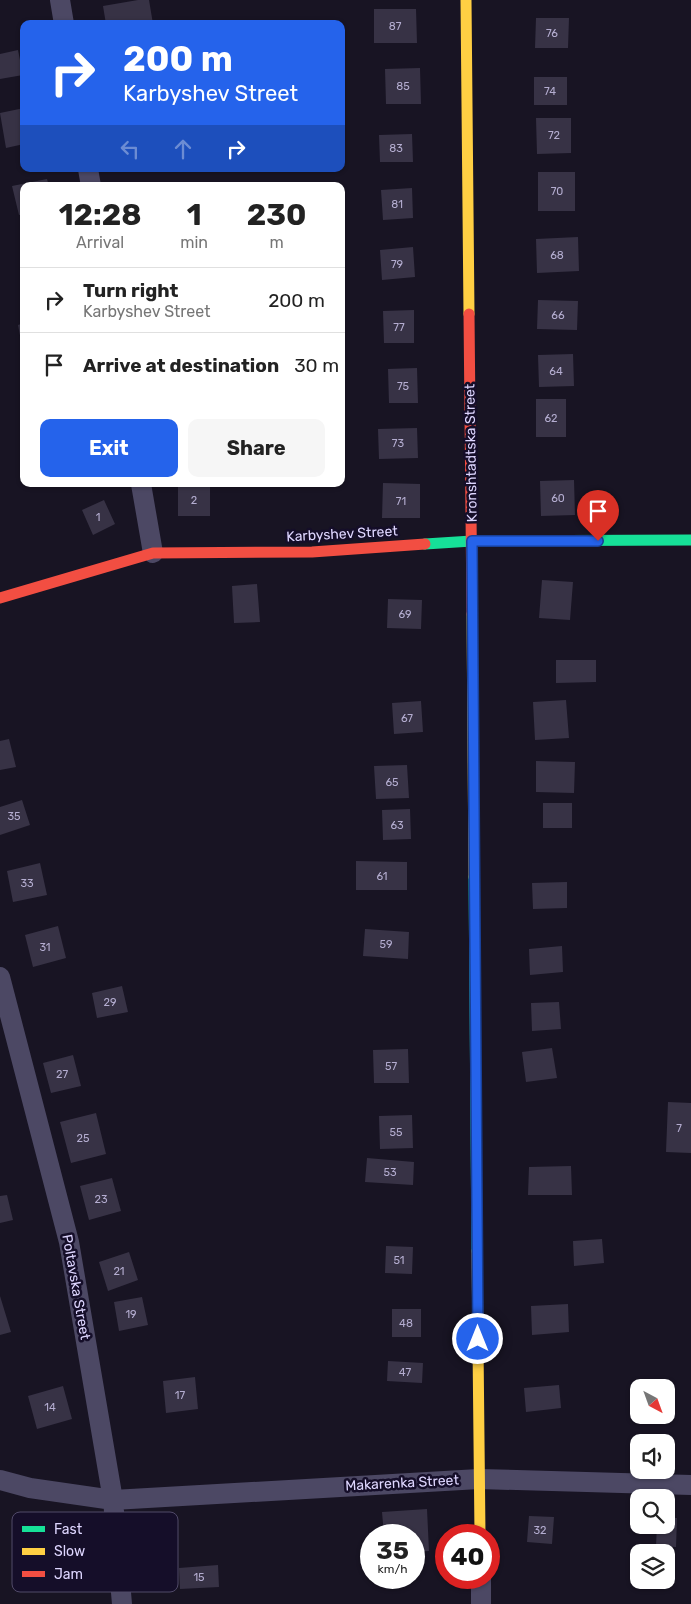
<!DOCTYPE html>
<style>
:root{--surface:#fff;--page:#f6f6f6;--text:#222;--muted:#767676;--line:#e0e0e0;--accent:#2563eb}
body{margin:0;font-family:Rubik,sans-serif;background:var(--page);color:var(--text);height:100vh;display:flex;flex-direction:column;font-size:19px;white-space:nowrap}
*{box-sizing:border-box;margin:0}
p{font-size:16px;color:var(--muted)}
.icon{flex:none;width:28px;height:28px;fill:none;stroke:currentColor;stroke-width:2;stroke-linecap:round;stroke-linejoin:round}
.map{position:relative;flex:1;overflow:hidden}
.details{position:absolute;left:20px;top:182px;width:325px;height:305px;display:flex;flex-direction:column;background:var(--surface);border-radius:10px;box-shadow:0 1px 4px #0004}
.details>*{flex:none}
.hud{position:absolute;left:20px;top:20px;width:325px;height:152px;border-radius:10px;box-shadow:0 1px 4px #0004;background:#2563eb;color:#fff;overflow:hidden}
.needle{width:32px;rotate:139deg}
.buttons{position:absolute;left:630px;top:1379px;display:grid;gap:10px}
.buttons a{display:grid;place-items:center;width:45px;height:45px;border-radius:10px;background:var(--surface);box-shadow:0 1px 4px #0004;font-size:25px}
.speed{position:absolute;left:360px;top:1524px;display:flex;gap:10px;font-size:25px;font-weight:700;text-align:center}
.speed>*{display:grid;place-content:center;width:65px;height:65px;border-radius:50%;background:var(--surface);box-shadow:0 1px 4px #0004;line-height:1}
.speed small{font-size:12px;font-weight:400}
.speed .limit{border:8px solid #d22;background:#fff;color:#111}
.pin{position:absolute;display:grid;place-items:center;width:42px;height:42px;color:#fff;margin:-51px -21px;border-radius:50% 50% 50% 0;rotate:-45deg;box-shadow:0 0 5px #0007}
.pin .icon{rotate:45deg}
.me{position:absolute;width:55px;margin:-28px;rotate:0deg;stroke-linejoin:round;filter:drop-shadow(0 0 4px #0008)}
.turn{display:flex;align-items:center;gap:18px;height:105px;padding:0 20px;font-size:22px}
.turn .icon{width:65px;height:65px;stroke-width:2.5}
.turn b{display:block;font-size:35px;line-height:42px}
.lanes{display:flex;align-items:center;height:48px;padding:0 20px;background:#0003;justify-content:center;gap:25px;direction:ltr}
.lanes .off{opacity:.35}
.eta{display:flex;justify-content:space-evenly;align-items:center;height:85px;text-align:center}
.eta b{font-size:30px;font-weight:700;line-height:35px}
.button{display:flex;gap:10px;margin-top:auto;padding:10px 20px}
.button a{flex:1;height:58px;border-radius:10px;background:var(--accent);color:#fff;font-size:20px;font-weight:700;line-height:58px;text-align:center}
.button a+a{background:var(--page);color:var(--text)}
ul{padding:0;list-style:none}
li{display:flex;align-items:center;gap:15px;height:65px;padding:0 20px;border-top:1px solid var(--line)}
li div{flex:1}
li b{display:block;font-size:19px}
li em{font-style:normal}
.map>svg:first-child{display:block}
.building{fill:#373245}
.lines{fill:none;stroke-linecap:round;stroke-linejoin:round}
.street{stroke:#4c4864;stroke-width:20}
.fast{stroke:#16e098;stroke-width:11}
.slow{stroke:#ffcf43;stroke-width:11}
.jam{stroke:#f24e42;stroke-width:11}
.route-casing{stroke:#184099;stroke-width:12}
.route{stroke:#2563eb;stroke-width:9}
.labels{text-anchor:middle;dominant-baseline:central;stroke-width:5;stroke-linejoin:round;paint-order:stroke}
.number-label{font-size:11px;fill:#b4add0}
.street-label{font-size:14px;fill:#ded6ff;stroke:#150e29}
.key{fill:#150e29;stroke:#514a69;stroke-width:1}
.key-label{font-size:14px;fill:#ded6ff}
</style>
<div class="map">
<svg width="691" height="1604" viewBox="0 0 691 1604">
<rect width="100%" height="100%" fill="#181423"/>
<path class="building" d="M 138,0 L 149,0 L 153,24 L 106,24 L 103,6 Z
M 374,9 L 416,9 L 417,43 L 374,43 Z
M 536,18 L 569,18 L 568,48 L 535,48 Z
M 18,50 L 23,75 L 0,79 L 0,54 Z
M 420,68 L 421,104 L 386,104 L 385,69 Z
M 534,77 L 567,77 L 567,105 L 534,105 Z
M 24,108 L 24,144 L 6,148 L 0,113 Z
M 536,118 L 571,118 L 571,153 L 537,154 Z
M 412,134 L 413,162 L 380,162 L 379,135 Z
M 538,172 L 575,172 L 575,211 L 538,211 Z
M 47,179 L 49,186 L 24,186 L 24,214 L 19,215 L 12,186 Z
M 412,188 L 413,218 L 383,220 L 381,190 Z
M 578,237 L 579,271 L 537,273 L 536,239 Z
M 413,247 L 415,277 L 382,280 L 380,250 Z
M 538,300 L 578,301 L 577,330 L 537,329 Z
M 414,310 L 414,343 L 384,343 L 383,311 Z
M 24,323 L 24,351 L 23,351 L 18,325 Z
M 573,354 L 574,386 L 539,387 L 538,355 Z
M 417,368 L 418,403 L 389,403 L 388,369 Z
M 536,399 L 566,399 L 566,437 L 536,437 Z
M 417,428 L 418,458 L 379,459 L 378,429 Z
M 574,480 L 575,515 L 541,516 L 540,481 Z
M 383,483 L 420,484 L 420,518 L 382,518 Z
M 178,484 L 210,484 L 210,516 L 178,516 Z
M 104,500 L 115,524 L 93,535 L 82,510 Z
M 542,580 L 573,582 L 570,620 L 539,618 Z
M 257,584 L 260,622 L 234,623 L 232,586 Z
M 388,599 L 422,600 L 421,629 L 387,628 Z
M 556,660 L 596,660 L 596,682 L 556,683 Z
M 566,700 L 569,738 L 535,740 L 533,702 Z
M 421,701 L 423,732 L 394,734 L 392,703 Z
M 9,739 L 16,767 L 0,770 L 0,741 Z
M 536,761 L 575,762 L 574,793 L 536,792 Z
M 407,765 L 409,798 L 376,799 L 374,766 Z
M 22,800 L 30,825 L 0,835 L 0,807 Z
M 543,803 L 572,803 L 572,828 L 543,828 Z
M 410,809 L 411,839 L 383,840 L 382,810 Z
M 356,861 L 407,862 L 407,890 L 356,890 Z
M 40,863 L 47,895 L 13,902 L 7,871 Z
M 567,882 L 567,908 L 533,909 L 532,883 Z
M 58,926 L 66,958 L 33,967 L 25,935 Z
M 365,929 L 409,932 L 408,959 L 363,956 Z
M 562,946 L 563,972 L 530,975 L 529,949 Z
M 122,986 L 128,1012 L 97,1018 L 92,993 Z
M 559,1002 L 561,1029 L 532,1031 L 531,1003 Z
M 552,1048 L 557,1078 L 526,1082 L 522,1052 Z
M 408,1049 L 409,1083 L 374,1083 L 373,1050 Z
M 73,1055 L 81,1086 L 51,1093 L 43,1063 Z
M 668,1102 L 691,1103 L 691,1153 L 666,1152 Z
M 96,1113 L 106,1154 L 71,1163 L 60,1122 Z
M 412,1115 L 413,1148 L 380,1149 L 379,1116 Z
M 367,1158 L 414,1162 L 413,1185 L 365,1182 Z
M 571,1166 L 572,1195 L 528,1195 L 529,1167 Z
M 112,1178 L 121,1211 L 89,1220 L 80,1186 Z
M 7,1195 L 13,1220 L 0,1223 L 0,1196 Z
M 602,1239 L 604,1263 L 574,1266 L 573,1241 Z
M 386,1246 L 413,1247 L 412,1274 L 385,1273 Z
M 129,1252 L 138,1280 L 108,1291 L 99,1262 Z
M 0,1296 L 11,1332 L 0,1335 Z
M 142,1297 L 148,1325 L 119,1331 L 114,1302 Z
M 568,1304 L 569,1332 L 532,1335 L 531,1306 Z
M 392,1309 L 421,1309 L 421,1337 L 392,1337 Z
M 388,1361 L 423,1363 L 422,1383 L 387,1381 Z
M 195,1377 L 198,1409 L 166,1413 L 163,1381 Z
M 559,1385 L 561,1408 L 526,1412 L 524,1388 Z
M 63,1386 L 72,1419 L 37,1429 L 28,1396 Z
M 427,1509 L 429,1551 L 414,1552 L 414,1535 L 384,1535 L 382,1512 Z
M 529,1516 L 554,1517 L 552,1544 L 527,1542 Z
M 666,1518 L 677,1518 L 676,1547 L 656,1546 L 657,1525 L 666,1525 Z
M 218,1565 L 219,1587 L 180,1589 L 179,1568 Z"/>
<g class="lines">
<path class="street" d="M 60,0 L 64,24
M 88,169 L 91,186
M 141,484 L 153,553
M 0,977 L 69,1242 L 113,1500 L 122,1604
M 0,1480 L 30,1488 L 113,1500 L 479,1479 L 691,1485
M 481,1578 L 481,1604"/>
<path class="fast" d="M 425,544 L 472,541 L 691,540
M 474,877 L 477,1251"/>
<path class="slow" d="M 466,0 L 469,314
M 472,614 L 474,877
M 477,1251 L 480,1535"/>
<path class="jam" d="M 469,314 L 472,614
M 0,598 L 153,553 L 312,552 L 425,544"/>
</g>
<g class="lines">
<g class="route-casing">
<path id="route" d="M 478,1339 L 472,541 L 598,541"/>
</g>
<use href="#route" class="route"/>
</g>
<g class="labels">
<g class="number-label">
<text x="395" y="26">87</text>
<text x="552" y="33">76</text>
<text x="403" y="86">85</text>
<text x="550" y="91">74</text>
<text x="554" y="135">72</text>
<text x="396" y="148">83</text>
<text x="557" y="191">70</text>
<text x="397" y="204">81</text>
<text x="557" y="255">68</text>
<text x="397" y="264">79</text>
<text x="558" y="315">66</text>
<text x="399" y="327">77</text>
<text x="556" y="371">64</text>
<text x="403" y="386">75</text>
<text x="551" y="418">62</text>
<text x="398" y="443">73</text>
<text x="558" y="498">60</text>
<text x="194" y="500">2</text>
<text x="401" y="501">71</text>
<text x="98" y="517">1</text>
<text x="405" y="614">69</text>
<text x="407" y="718">67</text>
<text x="392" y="782">65</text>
<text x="14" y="816">35</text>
<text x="397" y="825">63</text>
<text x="382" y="876">61</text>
<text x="27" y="883">33</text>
<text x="386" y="944">59</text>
<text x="45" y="947">31</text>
<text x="110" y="1002">29</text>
<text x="391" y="1066">57</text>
<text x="62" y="1074">27</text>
<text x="679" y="1128">7</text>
<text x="396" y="1132">55</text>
<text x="83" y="1138">25</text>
<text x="390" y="1172">53</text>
<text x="101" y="1199">23</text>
<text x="399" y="1260">51</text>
<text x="119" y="1271">21</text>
<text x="131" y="1314">19</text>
<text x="406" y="1323">48</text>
<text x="405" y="1372">47</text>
<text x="180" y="1395">17</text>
<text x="50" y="1407">14</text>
<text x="540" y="1530">32</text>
<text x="199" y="1577">15</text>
</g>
<g class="street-label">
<text transform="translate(471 453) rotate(-91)">Kronshtadtska Street</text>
<text transform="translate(342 534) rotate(-3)">Karbyshev Street</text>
<text transform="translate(76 1287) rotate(80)">Poltavska Street</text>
<text transform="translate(402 1483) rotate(-3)">Makarenka Street</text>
</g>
</g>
<rect x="12" y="1512" width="166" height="80" rx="8" class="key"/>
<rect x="22" y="1526" width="23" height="6" fill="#16e098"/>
<rect x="22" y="1548" width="23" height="7" fill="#ffcf43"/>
<rect x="22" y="1571" width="23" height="6" fill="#f24e42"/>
<g class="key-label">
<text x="54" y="1534">Fast</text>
<text x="54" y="1556">Slow</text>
<text x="54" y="1579">Jam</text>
</g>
</svg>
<div class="buttons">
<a><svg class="needle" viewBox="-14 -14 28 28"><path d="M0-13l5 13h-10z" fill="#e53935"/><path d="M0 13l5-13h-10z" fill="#767676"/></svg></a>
<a><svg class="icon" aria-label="sound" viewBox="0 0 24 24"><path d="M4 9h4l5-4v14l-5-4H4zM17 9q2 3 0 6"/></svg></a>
<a><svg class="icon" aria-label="search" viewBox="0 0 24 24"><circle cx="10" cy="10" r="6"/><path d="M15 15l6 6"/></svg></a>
<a><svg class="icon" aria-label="layers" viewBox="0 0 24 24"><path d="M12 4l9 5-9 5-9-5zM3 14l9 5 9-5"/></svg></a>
</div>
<div class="speed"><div>35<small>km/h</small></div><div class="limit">40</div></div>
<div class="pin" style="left:598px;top:541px;background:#d93025"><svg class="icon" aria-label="arrive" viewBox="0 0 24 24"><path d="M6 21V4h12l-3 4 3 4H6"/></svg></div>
<svg class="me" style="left:478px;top:1339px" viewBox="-20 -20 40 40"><circle r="17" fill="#2563eb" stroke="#fff" stroke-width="3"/><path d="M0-11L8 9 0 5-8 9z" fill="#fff"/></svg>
<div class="hud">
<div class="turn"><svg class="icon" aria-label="right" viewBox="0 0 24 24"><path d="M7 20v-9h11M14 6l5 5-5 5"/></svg><div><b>200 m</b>Karbyshev Street</div></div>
<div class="lanes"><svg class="icon off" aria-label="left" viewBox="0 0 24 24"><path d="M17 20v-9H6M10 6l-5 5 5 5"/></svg><svg class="icon off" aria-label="ahead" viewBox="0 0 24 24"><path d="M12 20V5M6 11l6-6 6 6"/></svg><svg class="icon" aria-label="right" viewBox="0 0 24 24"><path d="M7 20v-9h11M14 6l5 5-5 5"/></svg></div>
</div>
<section class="details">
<div class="eta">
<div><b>12:28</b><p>Arrival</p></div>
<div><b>1</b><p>min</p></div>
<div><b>230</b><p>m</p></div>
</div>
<ul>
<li><svg class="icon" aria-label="right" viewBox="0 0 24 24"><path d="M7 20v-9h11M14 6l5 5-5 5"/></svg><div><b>Turn right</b><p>Karbyshev Street</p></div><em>200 m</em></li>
<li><svg class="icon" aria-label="arrive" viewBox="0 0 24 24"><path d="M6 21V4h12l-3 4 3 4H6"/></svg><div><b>Arrive at destination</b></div><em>30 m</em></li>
</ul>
<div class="button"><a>Exit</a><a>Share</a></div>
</section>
</div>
